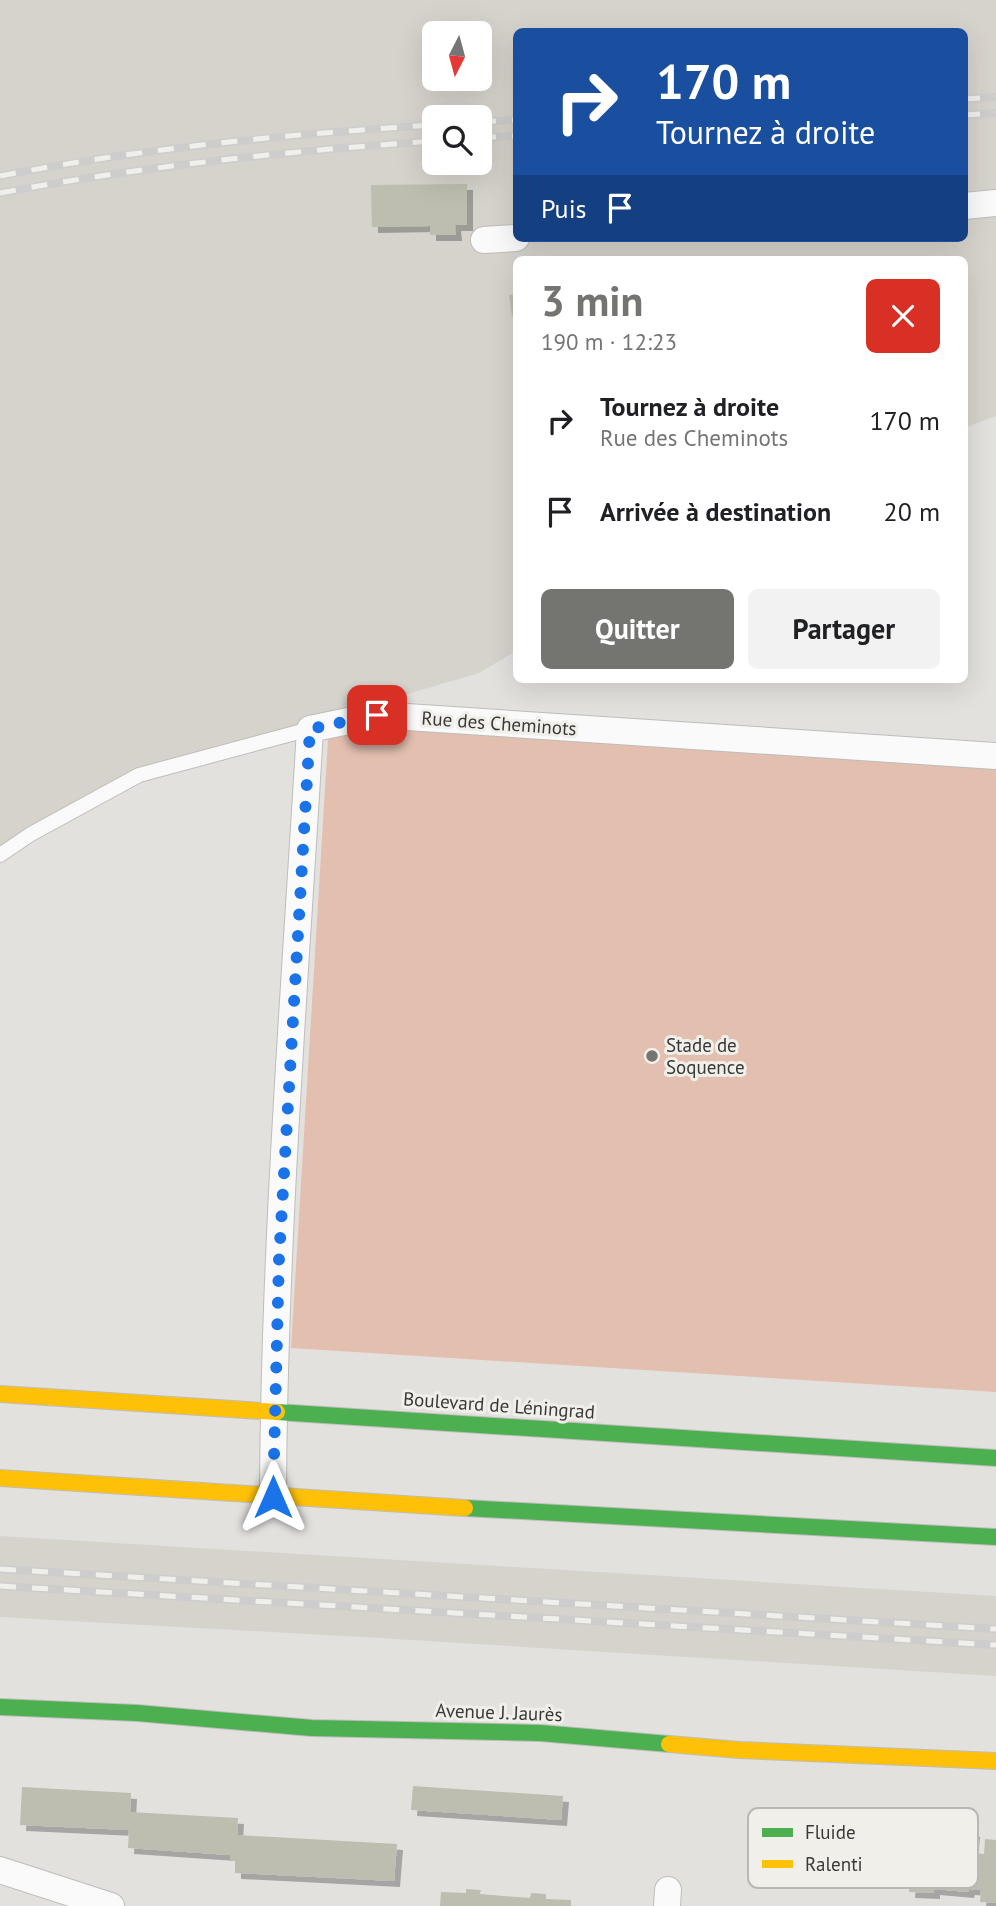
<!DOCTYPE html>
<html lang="fr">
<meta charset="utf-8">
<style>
:root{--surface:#fff;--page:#f2f2f2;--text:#202124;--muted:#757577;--accent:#747471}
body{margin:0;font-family:"PT Sans",sans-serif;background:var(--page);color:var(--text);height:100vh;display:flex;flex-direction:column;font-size:26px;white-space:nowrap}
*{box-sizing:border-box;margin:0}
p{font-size:23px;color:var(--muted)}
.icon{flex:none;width:38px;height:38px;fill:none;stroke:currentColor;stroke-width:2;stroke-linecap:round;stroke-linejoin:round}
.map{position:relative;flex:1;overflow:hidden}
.panel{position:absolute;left:513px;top:256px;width:455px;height:427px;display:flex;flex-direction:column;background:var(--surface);border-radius:10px;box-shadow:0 7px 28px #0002}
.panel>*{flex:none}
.banner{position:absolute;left:513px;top:28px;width:455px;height:214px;border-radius:10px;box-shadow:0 7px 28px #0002;background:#1a4fa0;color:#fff;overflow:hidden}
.needle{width:46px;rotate:186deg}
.tools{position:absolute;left:422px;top:21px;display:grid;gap:14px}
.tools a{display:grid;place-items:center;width:70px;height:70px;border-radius:10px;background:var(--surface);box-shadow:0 7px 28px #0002;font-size:35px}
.pin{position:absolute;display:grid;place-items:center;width:60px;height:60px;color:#fff;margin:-30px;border-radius:14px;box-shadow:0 4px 10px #0006}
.me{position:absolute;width:77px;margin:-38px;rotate:0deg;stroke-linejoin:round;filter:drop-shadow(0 0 5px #0008)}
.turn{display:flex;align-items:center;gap:24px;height:147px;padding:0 28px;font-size:32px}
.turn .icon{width:91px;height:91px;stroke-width:2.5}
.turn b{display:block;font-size:49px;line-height:60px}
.then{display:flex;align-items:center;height:66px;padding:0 28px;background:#0003;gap:14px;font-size:26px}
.round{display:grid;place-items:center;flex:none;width:74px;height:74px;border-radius:10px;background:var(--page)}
.head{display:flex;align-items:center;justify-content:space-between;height:119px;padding:0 28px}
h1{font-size:42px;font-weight:700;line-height:52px;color:var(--accent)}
.action{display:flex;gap:14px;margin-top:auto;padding:14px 28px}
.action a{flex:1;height:80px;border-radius:10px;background:var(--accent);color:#fff;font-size:28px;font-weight:700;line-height:80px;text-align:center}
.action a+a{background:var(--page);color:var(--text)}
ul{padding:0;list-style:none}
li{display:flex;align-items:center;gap:21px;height:91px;padding:0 28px}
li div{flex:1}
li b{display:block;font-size:26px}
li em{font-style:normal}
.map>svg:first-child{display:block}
.built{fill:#d6d3cc;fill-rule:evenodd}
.green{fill:#e3bfb0}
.building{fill:#bdbeaf;filter:url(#shadow)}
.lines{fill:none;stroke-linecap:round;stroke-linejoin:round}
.lane-casing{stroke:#bebdba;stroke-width:16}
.street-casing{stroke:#bebdba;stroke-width:28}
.fast-casing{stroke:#bebdba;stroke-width:18}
.slow-casing{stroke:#bebdba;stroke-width:18}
.lane{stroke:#fbfafa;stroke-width:14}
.street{stroke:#fbfafa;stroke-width:26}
.fast{stroke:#4caf50;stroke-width:16}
.slow{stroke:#ffc107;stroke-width:16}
.rail-casing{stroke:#cecdcd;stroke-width:8}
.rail{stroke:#f1efea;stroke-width:5;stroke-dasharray:16;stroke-linecap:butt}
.route{stroke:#1a73e8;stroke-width:12;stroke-dasharray:0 21.6}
.poi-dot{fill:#747471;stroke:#f1efea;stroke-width:2.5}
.labels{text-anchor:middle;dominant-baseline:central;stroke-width:6;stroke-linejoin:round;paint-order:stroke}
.street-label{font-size:19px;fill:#393937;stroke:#f1efea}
.poi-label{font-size:19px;fill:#393937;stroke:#f1efea;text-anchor:start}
.key{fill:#f1efea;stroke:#bab8b4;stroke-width:2}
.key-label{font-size:19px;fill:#393937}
</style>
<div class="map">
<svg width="996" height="1906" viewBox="0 0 996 1906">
<defs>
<filter id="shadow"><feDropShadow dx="6" dy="6" stdDeviation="0" flood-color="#0004"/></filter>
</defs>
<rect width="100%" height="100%" fill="#e3e1de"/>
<path class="built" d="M 0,0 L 996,0 L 996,416 L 964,428 L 964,259 L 516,259 L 516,651 L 479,673 L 160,767 L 0,858 ZM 516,32 L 964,32 L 964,238 L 516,238 ZM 434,33 L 480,33 L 480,79 L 434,79 ZM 434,117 L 480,117 L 480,163 L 434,163 Z
M 0,1536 L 996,1596 L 996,1676 L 380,1638 L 0,1617 Z"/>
<path class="green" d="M 329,723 L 996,764 L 996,1392 L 291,1348 Z"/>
<path class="building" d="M 467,184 L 467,225 L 455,225 L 456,235 L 430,235 L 430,226 L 372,227 L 371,185 Z
M 516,294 L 516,315 L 512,316 L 509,295 Z
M 413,1786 L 563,1796 L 561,1820 L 411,1810 Z
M 22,1787 L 131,1793 L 130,1812 L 238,1818 L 237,1835 L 397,1844 L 394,1881 L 235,1873 L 235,1861 L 230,1861 L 230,1855 L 128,1848 L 129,1830 L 20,1825 Z
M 914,1816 L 931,1817 L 932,1826 L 974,1831 L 972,1853 L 984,1854 L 985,1839 L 996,1840 L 996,1903 L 980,1902 L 981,1890 L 969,1889 L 968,1892 L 934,1889 L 934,1893 L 909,1892 L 911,1860 L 898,1859 L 900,1838 L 912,1839 Z
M 466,1889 L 481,1890 L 480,1894 L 530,1898 L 531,1893 L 546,1894 L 546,1899 L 571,1900 L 571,1906 L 440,1906 L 441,1892 L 466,1893 Z"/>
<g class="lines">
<g class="lane-casing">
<path id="lane" d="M 0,855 L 31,834 L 139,775 L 310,729"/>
</g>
<g class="street-casing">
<path id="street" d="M 964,206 L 996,203
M 484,240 L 516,238
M 273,1497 C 274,1241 295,985 310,729 L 377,715 L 996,756
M 0,1870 L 111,1906
M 667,1906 L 668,1890"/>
</g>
<g class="fast-casing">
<path id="fast" d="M 277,1412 L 996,1458
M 465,1508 L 996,1537
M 0,1707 L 137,1713 L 312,1728 L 540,1733 L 669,1744"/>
</g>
<g class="slow-casing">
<path id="slow" d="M 0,1394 L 277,1412
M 0,1478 L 465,1508
M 669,1744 L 739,1750 L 996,1761"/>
</g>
<use href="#lane" class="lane"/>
<use href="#street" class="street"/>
<use href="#fast" class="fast"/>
<use href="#slow" class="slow"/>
<g class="rail-casing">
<path id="rail" d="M 964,99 L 996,97
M 964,115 L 996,113
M 480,122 L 516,120
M 480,138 L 516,136
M 0,176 C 144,148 288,134 434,125
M 0,193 C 144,166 288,151 434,141
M 0,1569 L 996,1629
M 0,1586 L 996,1645"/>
</g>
<use href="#rail" class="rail"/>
</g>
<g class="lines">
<path class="route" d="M 273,1497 L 279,1259 L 310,729 L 377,715"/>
</g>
<circle class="poi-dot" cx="652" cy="1056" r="7"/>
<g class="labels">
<g class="street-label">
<text transform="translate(499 723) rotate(4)">Rue des Cheminots</text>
<text transform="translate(499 1405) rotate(4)">Boulevard de Léningrad</text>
<text transform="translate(499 1712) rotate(2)">Avenue J. Jaurès</text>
</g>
<g class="poi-label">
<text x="666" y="1045">Stade de<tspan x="666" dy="22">Soquence</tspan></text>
</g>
</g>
<rect x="748" y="1808" width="230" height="80" rx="10" class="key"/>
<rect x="762" y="1828" width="31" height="9" fill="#4caf50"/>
<rect x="762" y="1860" width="31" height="8" fill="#ffc107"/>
<g class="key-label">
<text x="805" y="1839">Fluide</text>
<text x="805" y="1871">Ralenti</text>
</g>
</svg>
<div class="tools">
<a><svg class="needle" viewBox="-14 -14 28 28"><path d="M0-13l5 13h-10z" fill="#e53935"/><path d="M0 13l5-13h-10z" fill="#757577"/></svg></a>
<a><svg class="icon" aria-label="search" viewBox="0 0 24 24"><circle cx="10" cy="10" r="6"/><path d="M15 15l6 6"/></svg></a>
</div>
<div class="pin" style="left:377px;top:715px;background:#d93025"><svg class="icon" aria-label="arrive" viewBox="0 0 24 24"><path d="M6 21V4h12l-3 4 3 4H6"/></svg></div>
<svg class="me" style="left:273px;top:1497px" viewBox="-20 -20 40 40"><path d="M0-17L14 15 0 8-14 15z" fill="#1a73e8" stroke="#fff" stroke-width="4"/></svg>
<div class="banner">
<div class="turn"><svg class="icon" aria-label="right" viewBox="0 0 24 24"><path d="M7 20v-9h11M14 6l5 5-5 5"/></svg><div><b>170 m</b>Tournez à droite</div></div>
<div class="then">Puis<svg class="icon" aria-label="arrive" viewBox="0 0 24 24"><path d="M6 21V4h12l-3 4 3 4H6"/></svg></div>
</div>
<section class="panel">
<div class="head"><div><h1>3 min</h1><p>190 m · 12:23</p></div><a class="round" style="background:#d93025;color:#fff"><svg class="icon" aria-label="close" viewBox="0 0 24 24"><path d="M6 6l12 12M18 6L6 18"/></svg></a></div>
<ul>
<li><svg class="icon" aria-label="right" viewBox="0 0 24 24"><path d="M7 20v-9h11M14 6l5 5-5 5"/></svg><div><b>Tournez à droite</b><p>Rue des Cheminots</p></div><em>170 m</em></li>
<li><svg class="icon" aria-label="arrive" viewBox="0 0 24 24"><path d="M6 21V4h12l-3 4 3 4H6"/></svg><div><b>Arrivée à destination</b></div><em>20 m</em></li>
</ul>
<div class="action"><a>Quitter</a><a>Partager</a></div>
</section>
</div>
